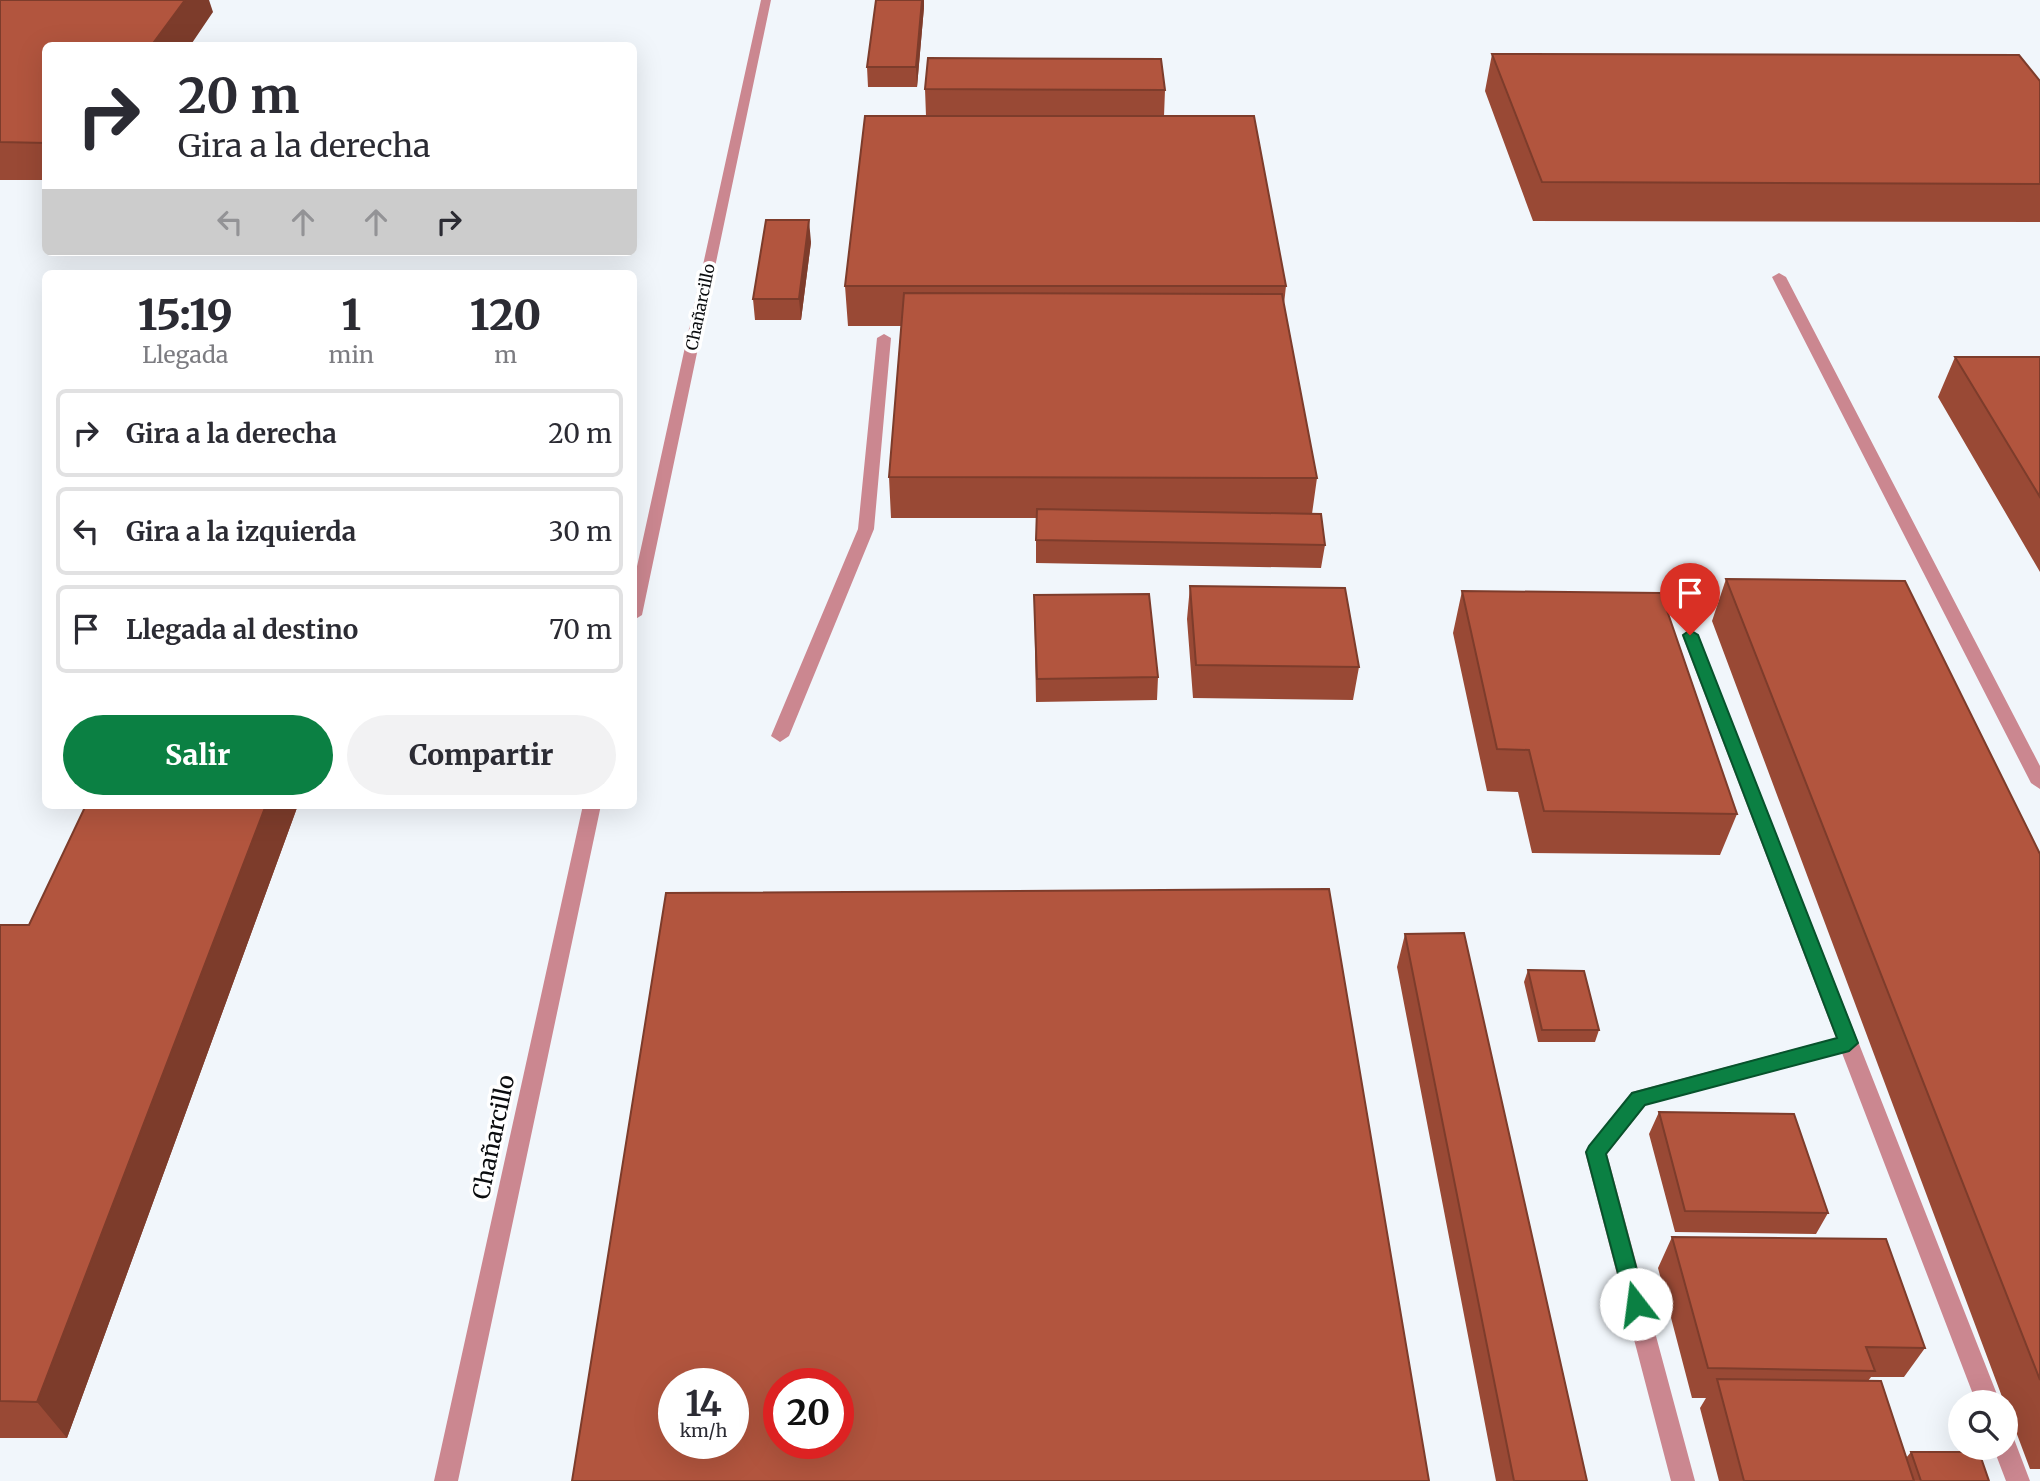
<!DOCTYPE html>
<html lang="es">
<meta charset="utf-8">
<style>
:root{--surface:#fff;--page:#f2f2f3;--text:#2b2b33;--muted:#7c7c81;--line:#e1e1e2;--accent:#0b8043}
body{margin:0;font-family:Merriweather,serif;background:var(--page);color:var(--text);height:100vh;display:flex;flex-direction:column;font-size:26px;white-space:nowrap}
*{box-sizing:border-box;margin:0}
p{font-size:23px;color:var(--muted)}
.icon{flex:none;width:38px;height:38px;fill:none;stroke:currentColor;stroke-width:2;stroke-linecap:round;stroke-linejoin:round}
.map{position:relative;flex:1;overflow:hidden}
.sheet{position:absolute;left:42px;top:270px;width:595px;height:539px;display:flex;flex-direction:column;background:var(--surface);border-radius:10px;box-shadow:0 7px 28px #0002}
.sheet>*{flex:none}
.guide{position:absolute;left:42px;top:42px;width:595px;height:214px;border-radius:10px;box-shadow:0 7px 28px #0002;background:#fff;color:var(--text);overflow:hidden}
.fabs{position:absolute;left:1948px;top:1390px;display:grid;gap:14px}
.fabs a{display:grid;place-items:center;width:70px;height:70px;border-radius:50%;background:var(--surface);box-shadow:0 7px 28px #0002;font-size:35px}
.speed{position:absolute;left:658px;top:1368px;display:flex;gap:14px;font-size:35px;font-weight:700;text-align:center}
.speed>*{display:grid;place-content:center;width:91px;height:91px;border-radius:50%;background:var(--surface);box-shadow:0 7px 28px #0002;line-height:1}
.speed small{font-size:18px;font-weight:400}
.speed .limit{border:10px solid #d22;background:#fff;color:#111}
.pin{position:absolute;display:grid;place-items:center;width:60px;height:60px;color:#fff;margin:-72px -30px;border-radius:50% 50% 50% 0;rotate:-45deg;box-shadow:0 0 7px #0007}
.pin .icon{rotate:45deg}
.me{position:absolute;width:77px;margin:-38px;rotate:345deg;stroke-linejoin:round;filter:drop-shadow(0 0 5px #0008)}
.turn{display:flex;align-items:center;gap:24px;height:147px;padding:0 21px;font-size:32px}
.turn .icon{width:91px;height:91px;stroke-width:2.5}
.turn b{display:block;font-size:49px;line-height:60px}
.lanes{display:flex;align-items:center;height:66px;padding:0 21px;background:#0003;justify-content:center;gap:35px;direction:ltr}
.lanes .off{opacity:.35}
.eta{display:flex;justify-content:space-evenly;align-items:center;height:119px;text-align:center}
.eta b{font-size:42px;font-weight:800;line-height:49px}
.button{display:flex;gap:14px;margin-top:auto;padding:14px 21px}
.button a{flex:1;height:80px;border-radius:42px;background:var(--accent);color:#fff;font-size:28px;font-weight:800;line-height:80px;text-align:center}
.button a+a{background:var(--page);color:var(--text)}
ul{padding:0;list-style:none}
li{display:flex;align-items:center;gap:21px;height:88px;margin:0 14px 10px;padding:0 7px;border:4px solid var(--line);border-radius:10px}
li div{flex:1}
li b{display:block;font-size:26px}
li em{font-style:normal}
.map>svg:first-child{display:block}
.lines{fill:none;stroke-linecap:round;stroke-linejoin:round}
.minor{fill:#cb8790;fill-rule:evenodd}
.wall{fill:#994935}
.shaded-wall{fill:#7d3c2b}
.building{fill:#b2553e;stroke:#7d3c2b;stroke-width:2;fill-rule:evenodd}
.route{fill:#0b8043;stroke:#07532c;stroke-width:2}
.labels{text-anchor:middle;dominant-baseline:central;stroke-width:7;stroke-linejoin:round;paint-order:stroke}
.far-street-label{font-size:16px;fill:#0a0c0e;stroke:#fff}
.near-street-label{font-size:23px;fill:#0a0c0e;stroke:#fff}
</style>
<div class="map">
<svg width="2040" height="1481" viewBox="0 0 2040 1481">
<rect width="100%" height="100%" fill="#f1f6fb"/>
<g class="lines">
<path class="minor" d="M 761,0 L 771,0 L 642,615 L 634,620 L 634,580 Z
M 1779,273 L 1786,277 L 2040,766 L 2040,789 L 2031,783 L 1772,277 Z
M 884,334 L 891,338 L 874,529 L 789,736 L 780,742 L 771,736 L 858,529 L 877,338 Z
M 1690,629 L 1698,635 L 2000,1402 L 1976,1402 L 1842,1053 L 1646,1105 L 1607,1154 L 1695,1481 L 1671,1481 L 1585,1152 L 1632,1092 L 1836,1038 L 1682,635 Z
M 583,805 L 601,805 L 458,1481 L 434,1481 Z
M 2006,1436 L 2014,1439 L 2030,1481 L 2006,1481 L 1993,1447 L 2006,1447 Z"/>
</g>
<path class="wall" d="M 0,0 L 213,12 L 46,46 L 46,180 L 0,180 Z
M 924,7 L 917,87 L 868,87 L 867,67 Z
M 1492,54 L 2040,81 L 2040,222 L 1533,221 L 1485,91 Z
M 925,89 L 1165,90 L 1164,116 L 1286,286 L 1284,304 L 1317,478 L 1312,514 L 1325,545 L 1321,568 L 1036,563 L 1036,518 L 891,518 L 889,477 L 901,326 L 848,326 L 845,286 L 926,116 Z
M 811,242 L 801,320 L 755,320 L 753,299 Z
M 1955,357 L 2040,357 L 2040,572 L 1938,397 Z
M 1726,579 L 2040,854 L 2040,1469 L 2030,1469 L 2006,1405 L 2006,1402 L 2004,1402 L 1712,621 Z
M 1190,586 L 1359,667 L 1353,700 L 1193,698 L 1187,619 Z
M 1462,591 L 1737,814 L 1720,855 L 1532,853 L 1518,792 L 1487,791 L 1453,633 Z
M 1034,595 L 1158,677 L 1157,700 L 1036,702 Z
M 86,805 L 298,805 L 67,1438 L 0,1438 L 0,925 L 29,925 Z
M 1405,934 L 1587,1481 L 1496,1481 L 1397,967 Z
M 1528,970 L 1599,1030 L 1595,1042 L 1538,1042 L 1524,982 Z
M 1659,1112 L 1828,1213 L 1816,1234 L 1675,1232 L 1649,1134 Z
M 1672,1237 L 1925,1348 L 1904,1377 L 1871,1377 L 1868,1381 L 1906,1458 L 1911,1452 L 1989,1481 L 1719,1481 L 1700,1408 L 1706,1398 L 1692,1398 L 1658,1268 Z"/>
<path class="shaded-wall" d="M 185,0 L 209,0 L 213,12 L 190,46 L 151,46 Z
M 922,0 L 924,0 L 924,7 L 917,87 L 916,67 Z
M 809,220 L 811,242 L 801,320 L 799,299 Z
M 266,805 L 298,805 L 67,1438 L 37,1402 Z"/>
<path class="building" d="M 0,0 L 185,0 L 151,46 L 46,46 L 46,143 L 0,142 Z
M 876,0 L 922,0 L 916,67 L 867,67 Z
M 1492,54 L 2019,55 L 2040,81 L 2040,184 L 1542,182 Z
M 928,58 L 1161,59 L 1165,90 L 925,89 Z
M 865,116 L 1254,116 L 1286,286 L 845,286 Z
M 766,220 L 809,220 L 799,299 L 753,299 Z
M 904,293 L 1282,294 L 1317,478 L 889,477 Z
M 1955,357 L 2040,357 L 2040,497 Z
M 1037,509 L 1321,514 L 1325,545 L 1036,540 Z
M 1726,579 L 1905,581 L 2040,854 L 2040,1380 Z
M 1190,586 L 1345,588 L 1359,667 L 1196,665 Z
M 1462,591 L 1661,593 L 1737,814 L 1544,811 L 1529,750 L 1497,749 Z
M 1149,594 L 1158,677 L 1037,679 L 1034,595 Z
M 86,805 L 266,805 L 37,1402 L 0,1401 L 0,925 L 29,925 Z
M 1329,889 L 1429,1481 L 572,1481 L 666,893 ZM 674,1384 L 733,1384 L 733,1444 L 674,1444 ZM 779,1384 L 838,1384 L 838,1444 L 779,1444 Z
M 1464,933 L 1587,1481 L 1514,1481 L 1405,934 Z
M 1528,970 L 1584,971 L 1599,1030 L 1542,1030 Z
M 1659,1112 L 1794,1114 L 1828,1213 L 1685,1211 Z
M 1672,1237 L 1886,1239 L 1925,1348 L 1866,1347 L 1875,1371 L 1708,1368 Z
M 1717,1379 L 1881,1381 L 1914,1481 L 1744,1481 Z
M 1911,1452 L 1979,1452 L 1989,1481 L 1921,1481 Z"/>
<path class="route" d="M 1690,630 L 1698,635 L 1858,1043 L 1849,1051 L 1645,1105 L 1606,1154 L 1646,1304 L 1643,1311 L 1636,1313 L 1629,1311 L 1626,1304 L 1586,1152 L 1589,1146 L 1632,1093 L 1837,1038 L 1683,635 Z"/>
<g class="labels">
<g class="far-street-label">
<text transform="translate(700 307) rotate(-78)">Chañarcillo</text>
</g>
<g class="near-street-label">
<text transform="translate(493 1137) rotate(-78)">Chañarcillo</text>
</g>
</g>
</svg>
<div class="fabs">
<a><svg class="icon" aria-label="search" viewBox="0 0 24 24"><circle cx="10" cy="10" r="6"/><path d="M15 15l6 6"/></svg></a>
</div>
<div class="speed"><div>14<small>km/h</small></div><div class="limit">20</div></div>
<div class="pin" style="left:1690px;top:635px;background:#d93025"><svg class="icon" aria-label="arrive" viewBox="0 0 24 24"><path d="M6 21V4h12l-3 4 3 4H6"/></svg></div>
<svg class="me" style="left:1636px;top:1304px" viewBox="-20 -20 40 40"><circle r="19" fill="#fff"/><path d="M0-13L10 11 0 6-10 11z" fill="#0b8043"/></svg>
<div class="guide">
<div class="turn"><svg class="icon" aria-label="right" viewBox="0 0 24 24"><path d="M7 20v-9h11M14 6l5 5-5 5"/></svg><div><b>20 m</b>Gira a la derecha</div></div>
<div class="lanes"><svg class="icon off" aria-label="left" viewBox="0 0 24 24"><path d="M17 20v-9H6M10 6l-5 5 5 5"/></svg><svg class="icon off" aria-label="ahead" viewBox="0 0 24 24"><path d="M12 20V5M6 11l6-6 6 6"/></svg><svg class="icon off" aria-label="ahead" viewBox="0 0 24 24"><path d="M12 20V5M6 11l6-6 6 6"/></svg><svg class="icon" aria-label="right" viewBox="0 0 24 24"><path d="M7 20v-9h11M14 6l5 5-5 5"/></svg></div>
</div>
<section class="sheet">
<div class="eta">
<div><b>15:19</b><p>Llegada</p></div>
<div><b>1</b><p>min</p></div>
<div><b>120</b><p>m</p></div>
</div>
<ul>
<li><svg class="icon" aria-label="right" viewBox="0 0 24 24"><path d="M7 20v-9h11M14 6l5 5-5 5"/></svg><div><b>Gira a la derecha</b></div><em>20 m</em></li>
<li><svg class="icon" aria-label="left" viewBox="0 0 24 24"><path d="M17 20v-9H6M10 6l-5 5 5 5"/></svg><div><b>Gira a la izquierda</b></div><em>30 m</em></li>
<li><svg class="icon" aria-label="arrive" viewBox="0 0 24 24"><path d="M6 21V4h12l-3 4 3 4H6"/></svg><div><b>Llegada al destino</b></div><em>70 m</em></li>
</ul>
<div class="button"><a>Salir</a><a>Compartir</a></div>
</section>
</div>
